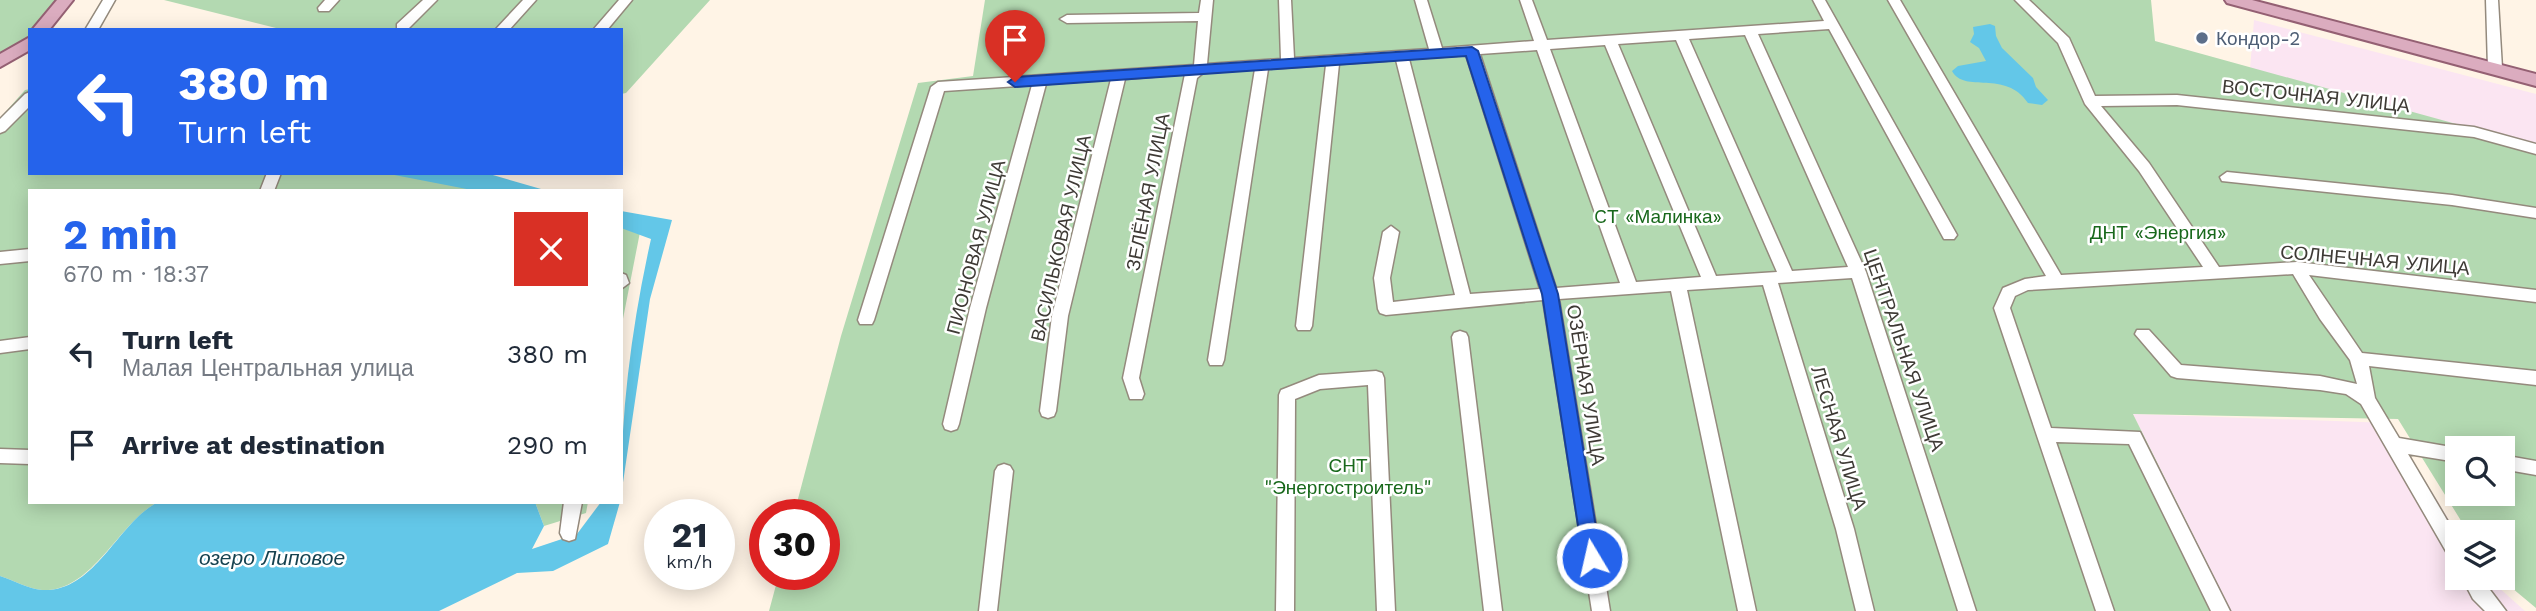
<!DOCTYPE html>
<meta charset="utf-8">
<style>
:root{--surface:#fff;--page:#f6f6f7;--text:#1f2937;--muted:#747a83;--accent:#2563eb}
body{margin:0;font-family:"Work Sans",sans-serif;background:var(--page);color:var(--text);height:100vh;display:flex;flex-direction:column;font-size:26px;white-space:nowrap}
*{box-sizing:border-box;margin:0}
p{font-size:23px;color:var(--muted)}
.icon{flex:none;width:38px;height:38px;fill:none;stroke:currentColor;stroke-width:2;stroke-linecap:round;stroke-linejoin:round}
.map{position:relative;flex:1;overflow:hidden}
.side{position:absolute;left:28px;top:189px;width:595px;height:315px;display:flex;flex-direction:column;background:var(--surface);border-radius:0px;box-shadow:0 4px 18px #0003}
.side>*{flex:none}
.hud{position:absolute;left:28px;top:28px;width:595px;height:147px;border-radius:0px;box-shadow:0 4px 18px #0003;background:#2563eb;color:#fff;overflow:hidden}
.controls{position:absolute;left:2445px;top:436px;display:grid;gap:14px}
.controls a{display:grid;place-items:center;width:70px;height:70px;border-radius:0px;background:var(--surface);box-shadow:0 4px 18px #0003;font-size:35px}
.speed{position:absolute;left:644px;top:499px;display:flex;gap:14px;font-size:35px;font-weight:700;text-align:center}
.speed>*{display:grid;place-content:center;width:91px;height:91px;border-radius:50%;background:var(--surface);box-shadow:0 4px 18px #0003;line-height:1}
.speed small{font-size:18px;font-weight:400}
.speed .limit{border:10px solid #d22;background:#fff;color:#111}
.pin{position:absolute;display:grid;place-items:center;width:60px;height:60px;color:#fff;margin:-72px -30px;border-radius:50% 50% 50% 0;rotate:-45deg;box-shadow:0 0 7px #0007}
.pin .icon{rotate:45deg}
.me{position:absolute;width:77px;margin:-38px;rotate:351deg;stroke-linejoin:round;filter:drop-shadow(0 0 5px #0008)}
.turn{display:flex;align-items:center;gap:24px;height:147px;padding:0 35px;font-size:32px}
.turn .icon{width:91px;height:91px;stroke-width:2.5}
.turn b{display:block;font-size:49px;line-height:60px}
.round{display:grid;place-items:center;flex:none;width:74px;height:74px;border-radius:0px;background:var(--page)}
.overview{display:flex;align-items:center;justify-content:space-between;height:119px;padding:0 35px}
h1{font-size:42px;font-weight:700;line-height:52px;color:var(--accent)}
ul{padding:0;list-style:none}
li{display:flex;align-items:center;gap:21px;height:91px;padding:0 35px}
li div{flex:1}
li b{display:block;font-size:26px}
li em{font-style:normal}
.map>svg:first-child{display:block}
.industrial{fill:#fbe5f2}
.green{fill:#b3d9b1;fill-rule:evenodd}
.water{fill:#63c7e8}
.lines{fill:none;stroke-linecap:round;stroke-linejoin:round}
.minor-casing{stroke:#948a7d;stroke-width:3}
.major-casing{stroke:#946073;stroke-width:4}
.minor{fill:#fff;fill-rule:evenodd}
.major{fill:#dbacbf;fill-rule:evenodd}
.route{fill:#2563eb;stroke:#184099;stroke-width:2}
.service-dot{fill:#5c6f8a;stroke:#fff;stroke-width:2.5}
.labels{text-anchor:middle;dominant-baseline:central;stroke-width:5;stroke-linejoin:round;paint-order:stroke}
.service-label{font-size:19px;fill:#4e5e75;stroke:#fff;text-anchor:start}
.street-label{font-size:19px;fill:#3e3a35;stroke:#fff}
.park-label{font-size:19px;fill:#18681b;stroke:#fff}
.water-label{font-size:21px;font-style:italic;fill:#154250;stroke:#fff}
</style>
<div class="map">
<svg width="2536" height="611" viewBox="0 0 2536 611">
<rect width="100%" height="100%" fill="#fff4e6"/>
<path class="industrial" d="M 2254,20 L 2536,94 L 2536,146 L 2250,69 Z
M 2133,414 L 2390,423 L 2457,533 L 2457,578 L 2488,578 L 2525,611 L 2231,611 Z"/>
<path class="green" d="M 0,0 L 56,0 L 33,30 L 30,30 L 30,34 L 19,45 L 0,58 Z
M 164,0 L 710,0 L 626,93 L 621,94 L 621,30 L 284,30 Z
M 985,0 L 2151,0 L 2155,41 L 2536,146 L 2536,608 L 2500,578 L 2502,578 L 2502,532 L 2468,532 L 2398,419 L 2133,414 L 2231,611 L 769,611 L 779,574 L 824,574 L 824,514 L 794,514 L 841,336 L 918,83 L 973,76 ZM 2457,448 L 2502,448 L 2502,494 L 2457,494 Z
M 30,89 L 30,173 L 448,173 L 511,191 L 30,191 L 30,502 L 158,502 C 118,523 92,593 42,590 C 29,589 13,580 0,576 L 0,118 L 25,90 Z
M 621,222 L 641,227 L 621,329 Z
M 535,502 L 588,502 L 586,513 L 544,526 Z"/>
<path class="water" d="M 1990,24 L 1995,26 L 1996,36 L 2002,48 L 2033,78 L 2036,87 L 2048,100 L 2042,105 L 2028,103 C 2006,69 1964,94 1952,71 L 1958,66 L 1986,61 L 1979,48 L 1970,42 L 1974,34 L 1973,27 Z
M 384,173 L 486,173 L 548,191 L 477,191 Z
M 621,211 L 672,220 L 650,299 L 621,496 C 621,409 632,324 651,239 L 621,228 Z
M 158,502 L 535,502 L 544,526 L 532,549 L 577,534 L 601,502 L 620,502 L 608,544 L 553,571 L 517,573 L 439,611 L 0,611 L 0,576 C 13,580 29,589 42,590 C 95,593 117,523 158,502 Z"/>
<g class="lines">
<g class="minor-casing">
<path id="minor" d="M 103,0 L 115,0 L 98,30 L 85,30 Z
M 325,0 L 339,0 L 329,11 L 319,11 L 318,8 Z
M 423,0 L 437,0 L 407,30 L 397,30 L 397,24 Z
M 523,0 L 536,0 L 509,30 L 495,30 Z
M 619,0 L 632,0 L 607,30 L 593,30 Z
M 1201,0 L 1213,0 L 1207,64 L 1281,59 L 1279,0 L 1291,0 L 1294,58 L 1429,49 L 1415,0 L 1427,0 L 1442,48 L 1534,41 L 1520,0 L 1532,0 L 1547,40 L 1824,21 L 1813,0 L 1825,0 L 1957,235 L 1954,239 L 1944,239 L 1829,29 L 1758,34 L 1866,272 L 1976,611 L 1958,611 L 1852,278 L 1778,283 L 1854,529 L 1874,611 L 1856,611 L 1836,529 L 1763,285 L 1687,290 L 1756,611 L 1738,611 L 1671,291 L 1559,299 L 1610,611 L 1592,611 L 1543,300 L 1386,315 L 1380,313 L 1378,309 L 1374,278 L 1383,232 L 1391,226 L 1399,232 L 1390,278 L 1393,302 L 1455,295 L 1396,60 L 1339,64 L 1312,326 L 1310,330 L 1298,330 L 1296,326 L 1326,65 L 1268,69 L 1224,360 L 1222,365 L 1210,365 L 1208,360 L 1255,69 L 1203,73 L 1197,78 L 1139,378 L 1144,394 L 1142,399 L 1130,399 L 1123,378 L 1185,74 L 1125,79 L 1068,316 L 1056,411 L 1054,416 L 1048,418 L 1042,416 L 1040,411 L 1052,316 L 1111,79 L 1046,84 L 986,308 L 959,424 L 957,429 L 951,431 L 945,429 L 943,424 L 970,308 L 1032,85 L 944,91 L 874,320 L 872,324 L 860,324 L 858,320 L 931,87 L 938,82 L 1194,65 L 1198,21 L 1067,23 L 1060,19 L 1067,15 L 1199,13 ZM 1745,35 L 1848,267 L 1792,271 L 1689,39 ZM 1676,40 L 1777,272 L 1716,276 L 1618,44 ZM 1605,45 L 1701,277 L 1636,282 L 1550,49 ZM 1537,50 L 1620,283 L 1556,288 L 1480,54 ZM 1466,55 L 1540,289 L 1470,294 L 1409,59 Z
M 1888,0 L 1900,0 L 2061,275 L 2203,267 L 2139,171 L 2085,104 L 2058,43 L 2015,0 L 2029,0 L 2069,38 L 2095,96 L 2177,95 L 2474,127 L 2536,144 L 2536,154 L 2474,137 L 2177,105 L 2101,106 L 2149,163 L 2219,267 L 2297,262 L 2536,290 L 2536,302 L 2309,275 L 2362,353 L 2536,371 L 2536,385 L 2369,366 L 2375,398 L 2399,438 L 2457,448 L 2457,462 L 2408,454 L 2457,537 L 2457,562 L 2451,560 L 2361,404 L 2346,394 L 2320,390 L 2177,378 L 2171,376 L 2135,334 L 2137,330 L 2149,330 L 2181,365 L 2320,376 L 2357,384 L 2350,360 L 2320,319 L 2293,274 L 2028,290 L 2015,296 L 2010,308 L 2051,428 L 2140,432 L 2230,611 L 2211,611 L 2129,444 L 2056,442 L 2114,611 L 2096,611 L 1994,308 L 2003,288 L 2025,279 L 2046,276 Z
M 2486,0 L 2498,0 L 2502,68 L 2495,72 L 2488,68 Z
M 30,92 L 30,106 L 5,131 L 0,133 L 0,119 L 25,94 Z
M 2227,172 L 2452,195 L 2536,208 L 2536,218 L 2452,205 L 2222,181 L 2220,177 Z
M 267,173 L 281,173 L 274,191 L 260,191 Z
M 30,249 L 30,261 L 0,264 L 0,252 Z
M 621,273 L 626,275 L 629,283 L 621,289 Z
M 1460,331 L 1466,333 L 1468,337 L 1502,611 L 1484,611 L 1452,337 L 1454,333 Z
M 30,337 L 30,349 L 0,353 L 0,341 Z
M 1376,371 L 1382,373 L 1384,378 L 1395,611 L 1377,611 L 1368,385 L 1320,389 L 1295,399 L 1294,611 L 1276,611 L 1279,395 L 1281,390 L 1319,375 Z
M 0,449 L 30,450 L 30,464 L 0,463 Z
M 2502,455 L 2536,461 L 2536,475 L 2502,469 Z
M 1004,464 L 1010,466 L 1013,471 L 997,611 L 979,611 L 995,471 L 998,466 Z
M 564,502 L 582,502 L 575,539 L 569,541 L 563,539 L 560,533 Z
M 2462,578 L 2481,578 L 2506,611 L 2485,611 L 2473,599 Z"/>
</g>
<g class="major-casing">
<path id="major" d="M 57,0 L 73,0 L 49,30 L 32,30 Z
M 2225,0 L 2252,0 L 2536,74 L 2536,86 L 2227,3 Z
M 30,37 L 30,50 L 0,67 L 0,54 Z"/>
</g>
<use href="#minor" class="minor"/>
<use href="#major" class="major"/>
</g>
<path class="route" d="M 1472,47 L 1478,51 L 1558,294 L 1601,558 L 1599,564 L 1592,566 L 1586,564 L 1583,558 L 1542,294 L 1466,56 L 1015,87 L 1008,82 L 1015,77 Z"/>
<circle class="service-dot" cx="2202" cy="38" r="7"/>
<g class="labels">
<g class="service-label">
<text x="2216" y="38">Кондор-2</text>
</g>
<g class="street-label">
<text transform="translate(2316 96) rotate(6)">ВОСТОЧНАЯ УЛИЦА</text>
<text transform="translate(1148 192) rotate(-79)">ЗЕЛЁНАЯ УЛИЦА</text>
<text transform="translate(1061 238) rotate(-77)">ВАСИЛЬКОВАЯ УЛИЦА</text>
<text transform="translate(976 247) rotate(-75)">ПИОНОВАЯ УЛИЦА</text>
<text transform="translate(2375 260) rotate(5)">СОЛНЕЧНАЯ УЛИЦА</text>
<text transform="translate(1904 350) rotate(71)">ЦЕНТРАЛЬНАЯ УЛИЦА</text>
<text transform="translate(1586 385) rotate(81)">ОЗЁРНАЯ УЛИЦА</text>
<text transform="translate(1839 438) rotate(73)">ЛЕСНАЯ УЛИЦА</text>
</g>
<g class="park-label">
<text x="1658" y="216">CТ «Малинка»</text>
<text x="2158" y="232">ДНТ «Энергия»</text>
<text x="1348" y="465">СНТ<tspan x="1348" dy="22">"Энергостроитель"</tspan></text>
</g>
<g class="water-label">
<text x="272" y="557">озеро Липовое</text>
</g>
</g>
</svg>
<div class="controls">
<a><svg class="icon" aria-label="search" viewBox="0 0 24 24"><circle cx="10" cy="10" r="6"/><path d="M15 15l6 6"/></svg></a>
<a><svg class="icon" aria-label="layers" viewBox="0 0 24 24"><path d="M12 4l9 5-9 5-9-5zM3 14l9 5 9-5"/></svg></a>
</div>
<div class="speed"><div>21<small>km/h</small></div><div class="limit">30</div></div>
<div class="pin" style="left:1015px;top:82px;background:#d93025"><svg class="icon" aria-label="arrive" viewBox="0 0 24 24"><path d="M6 21V4h12l-3 4 3 4H6"/></svg></div>
<svg class="me" style="left:1592px;top:558px" viewBox="-20 -20 40 40"><circle r="17" fill="#2563eb" stroke="#fff" stroke-width="3"/><path d="M0-11L8 9 0 5-8 9z" fill="#fff"/></svg>
<div class="hud">
<div class="turn"><svg class="icon" aria-label="left" viewBox="0 0 24 24"><path d="M17 20v-9H6M10 6l-5 5 5 5"/></svg><div><b>380 m</b>Turn left</div></div>
</div>
<section class="side">
<div class="overview"><div><h1>2 min</h1><p>670 m · 18:37</p></div><a class="round" style="background:#d93025;color:#fff"><svg class="icon" aria-label="close" viewBox="0 0 24 24"><path d="M6 6l12 12M18 6L6 18"/></svg></a></div>
<ul>
<li><svg class="icon" aria-label="left" viewBox="0 0 24 24"><path d="M17 20v-9H6M10 6l-5 5 5 5"/></svg><div><b>Turn left</b><p>Малая Центральная улица</p></div><em>380 m</em></li>
<li><svg class="icon" aria-label="arrive" viewBox="0 0 24 24"><path d="M6 21V4h12l-3 4 3 4H6"/></svg><div><b>Arrive at destination</b></div><em>290 m</em></li>
</ul>
</section>
</div>
